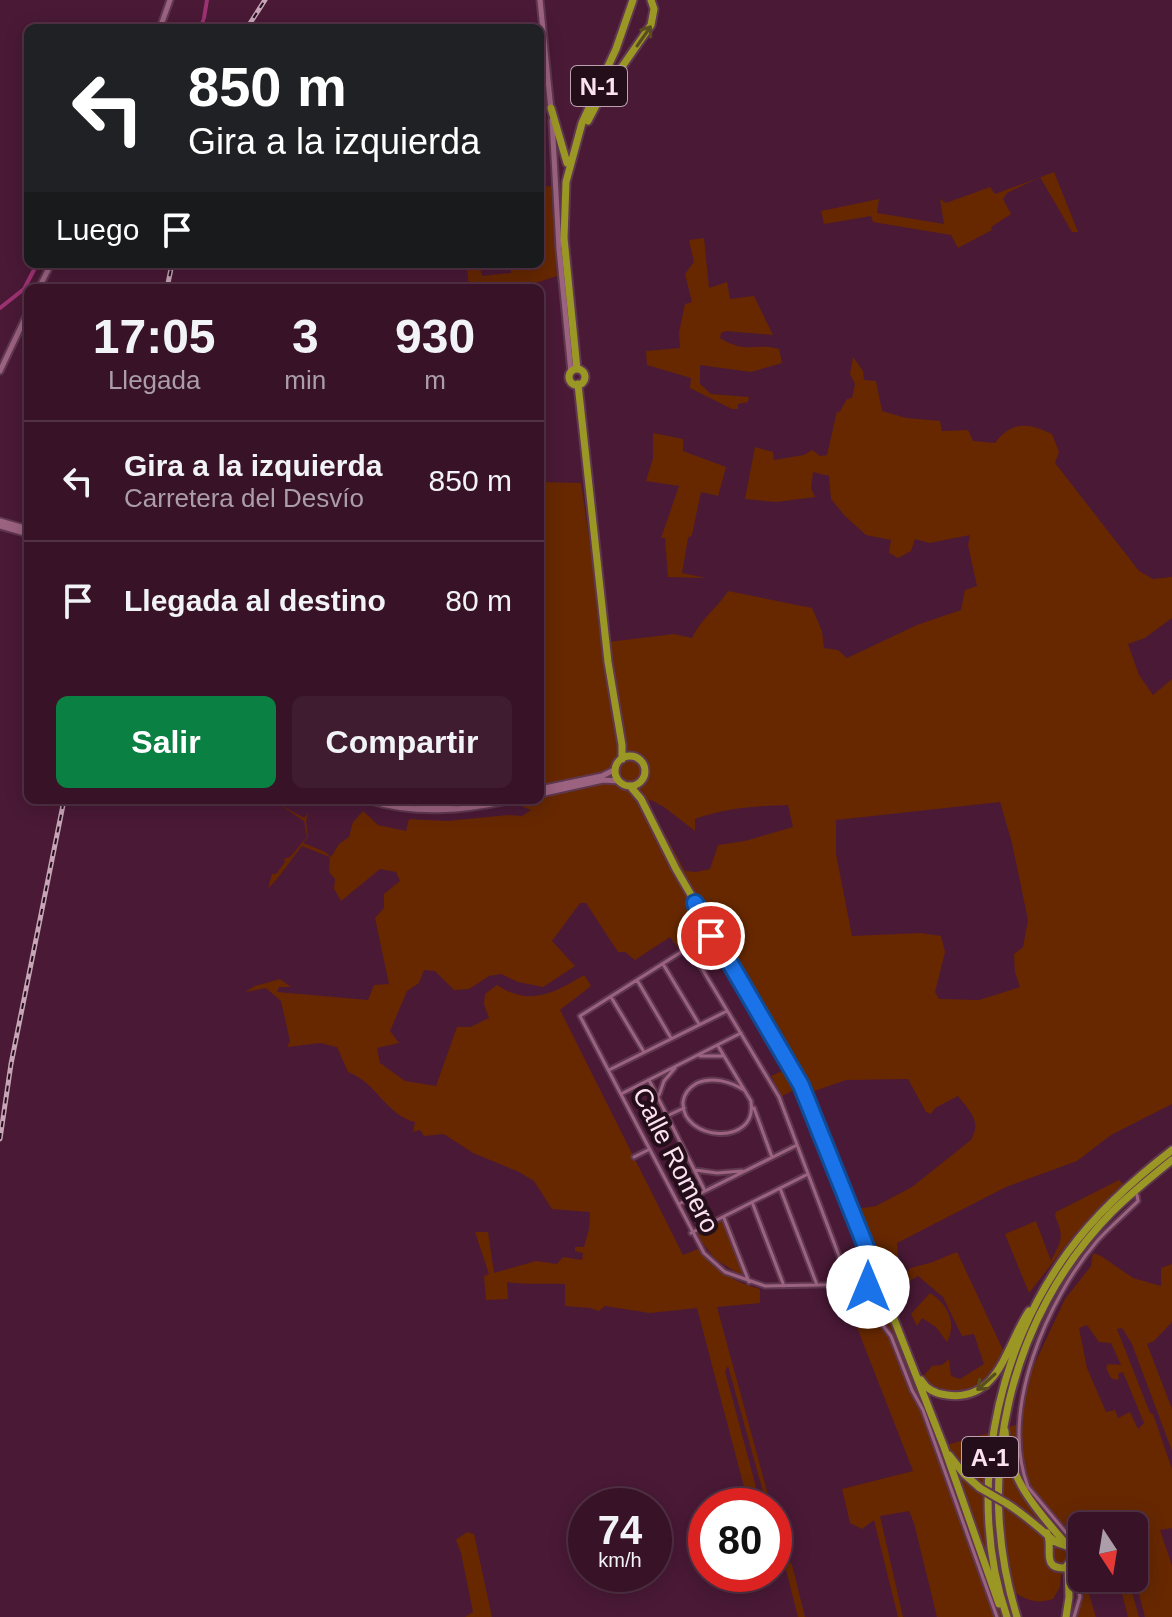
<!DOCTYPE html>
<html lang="es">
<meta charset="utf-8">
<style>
:root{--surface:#381328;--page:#3f1c30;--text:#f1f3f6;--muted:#ab9ea8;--line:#523245;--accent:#0b8043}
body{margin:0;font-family:Helvetica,sans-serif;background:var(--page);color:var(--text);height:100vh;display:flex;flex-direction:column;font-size:30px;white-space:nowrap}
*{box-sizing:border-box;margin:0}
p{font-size:26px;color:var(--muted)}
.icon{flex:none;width:44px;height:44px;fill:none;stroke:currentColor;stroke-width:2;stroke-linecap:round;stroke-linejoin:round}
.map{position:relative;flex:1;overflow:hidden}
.side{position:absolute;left:24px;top:284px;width:520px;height:520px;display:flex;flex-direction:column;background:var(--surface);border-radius:12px;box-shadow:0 4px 20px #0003,0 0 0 2px var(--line)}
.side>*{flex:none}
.top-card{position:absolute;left:24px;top:24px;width:520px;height:244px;border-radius:12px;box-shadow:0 4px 20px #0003,0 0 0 2px var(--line);background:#202124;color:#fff;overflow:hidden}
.needle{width:52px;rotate:168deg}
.buttons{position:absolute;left:1068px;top:1512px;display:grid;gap:16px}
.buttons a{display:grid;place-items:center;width:80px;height:80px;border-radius:12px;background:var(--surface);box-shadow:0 4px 20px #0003,0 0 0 2px var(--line);font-size:40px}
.speed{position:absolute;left:568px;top:1488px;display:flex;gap:16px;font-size:40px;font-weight:700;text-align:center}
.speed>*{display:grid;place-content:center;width:104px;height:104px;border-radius:50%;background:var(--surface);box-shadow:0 4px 20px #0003,0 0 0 2px var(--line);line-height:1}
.speed small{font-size:20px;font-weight:400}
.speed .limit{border:12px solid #d22;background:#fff;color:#111}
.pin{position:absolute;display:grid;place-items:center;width:68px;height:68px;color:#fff;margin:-34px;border:4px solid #fff;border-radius:50%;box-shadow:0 2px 8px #0007}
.me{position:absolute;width:88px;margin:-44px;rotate:0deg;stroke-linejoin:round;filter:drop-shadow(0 0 6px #0008)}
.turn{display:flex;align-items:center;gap:28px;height:168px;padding:0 32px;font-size:36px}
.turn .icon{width:104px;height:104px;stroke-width:2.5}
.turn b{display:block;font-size:56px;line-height:68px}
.then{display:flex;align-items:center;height:76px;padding:0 32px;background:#0003;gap:16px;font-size:30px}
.eta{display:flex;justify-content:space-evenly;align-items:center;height:136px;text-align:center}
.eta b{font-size:48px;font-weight:700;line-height:56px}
.cta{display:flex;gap:16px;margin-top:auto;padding:16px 32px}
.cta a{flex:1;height:92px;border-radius:12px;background:var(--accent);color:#fff;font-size:32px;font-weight:700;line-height:92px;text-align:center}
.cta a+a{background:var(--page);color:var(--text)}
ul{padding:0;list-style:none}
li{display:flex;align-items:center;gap:24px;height:120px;padding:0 32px;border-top:2px solid var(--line)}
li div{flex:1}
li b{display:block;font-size:30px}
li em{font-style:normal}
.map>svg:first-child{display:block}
.green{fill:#672800;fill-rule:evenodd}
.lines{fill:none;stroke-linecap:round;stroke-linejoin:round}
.canal{stroke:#9d3272;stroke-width:4}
.street-casing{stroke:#5f374f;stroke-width:7}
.secondary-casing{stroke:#5f374f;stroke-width:9}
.highway-casing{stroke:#5f374f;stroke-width:11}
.street{stroke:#9c6381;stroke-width:3}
.secondary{stroke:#9c6381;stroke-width:5}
.highway{stroke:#9b9725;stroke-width:7}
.rail-casing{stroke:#c7a5b7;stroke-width:5}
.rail{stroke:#230e1a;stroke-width:2;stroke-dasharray:6;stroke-linecap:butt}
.highway-bridge-casing{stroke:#5f374f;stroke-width:11;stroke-linecap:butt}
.highway-bridge{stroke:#9b9725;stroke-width:7}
.oneway{stroke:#594c1f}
.route-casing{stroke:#114b97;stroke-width:20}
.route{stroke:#1a73e8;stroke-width:14}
.labels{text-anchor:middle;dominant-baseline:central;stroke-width:8;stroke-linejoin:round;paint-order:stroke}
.shield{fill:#230e1a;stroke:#bba2ae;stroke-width:2}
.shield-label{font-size:24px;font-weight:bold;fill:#fce1ee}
.street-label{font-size:26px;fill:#fce1ee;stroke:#230e1a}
</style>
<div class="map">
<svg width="1172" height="1617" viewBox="0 0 1172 1617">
<rect width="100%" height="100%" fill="#4a1936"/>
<path class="green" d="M 1054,172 L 1078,232 L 1072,232 L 1040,177 L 1007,193 L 1003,199 L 1011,214 L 991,227 L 992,230 L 958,248 L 951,235 L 873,222 L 871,216 L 824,224 L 821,211 L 879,199 L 877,213 L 944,224 L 940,199 L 946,203 L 990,187 L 995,194 Z
M 551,186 L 557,276 L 520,288 L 469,288 L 467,267 L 479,264 L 482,276 L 511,273 L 510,264 L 540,264 L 540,187 Z
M 704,238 L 709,288 L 727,282 L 730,299 L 754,296 L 773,335 L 726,331 L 721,333 L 720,338 C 747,355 755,342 779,349 L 782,363 L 751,372 L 700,365 L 700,384 L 711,394 L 749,397 L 748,402 L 738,404 L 738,409 L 732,409 L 690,388 L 691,378 L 647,365 L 646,351 L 680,348 L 679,332 L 685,304 L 692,302 L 685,274 L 694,262 L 689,240 Z
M 853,357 L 863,371 L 864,380 L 876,381 L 882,411 L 906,418 L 940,421 L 942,431 L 968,430 L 973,441 L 995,443 C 1012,420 1029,423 1052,434 L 1059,452 L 1055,463 L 1139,571 L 1153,579 L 1172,577 L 1172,618 L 1145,638 L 1128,644 L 1139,675 L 1153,695 L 1172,679 L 1172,1104 L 1111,1135 L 1077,1161 L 1006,1187 L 897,1243 L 898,1260 L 892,1271 L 876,1264 L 851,1210 L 876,1206 L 912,1187 L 971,1140 C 982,1121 970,1112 958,1096 L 935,1108 L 931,1114 L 926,1112 L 908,1079 L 846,1080 L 806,1094 L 709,932 L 678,948 L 670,937 L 635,960 L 625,952 L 618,952 L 586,903 L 580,903 L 552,941 L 575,966 L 543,987 L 518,982 L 501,974 L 489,976 L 469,989 L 454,990 L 435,971 L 424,970 L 419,983 L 407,991 L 390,1031 L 399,1043 L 377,1048 L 380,1063 L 405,1081 L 436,1086 L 457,1027 L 470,1027 L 489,1018 L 484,1004 L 485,994 L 497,985 C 530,1007 554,993 584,975 L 591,986 L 560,1010 L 683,1255 L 698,1249 C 714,1270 734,1282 760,1289 L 760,1303 L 717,1307 L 771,1506 L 767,1506 L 728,1366 L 725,1371 L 761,1506 L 749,1506 L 697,1308 L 650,1313 L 605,1306 L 599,1311 L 590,1308 L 565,1306 L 565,1284 C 545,1283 527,1285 507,1282 L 508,1299 L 486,1300 L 484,1276 L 489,1274 L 475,1232 L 488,1232 L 494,1273 L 536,1261 L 557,1264 L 563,1257 L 582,1260 L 583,1253 L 575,1251 L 575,1247 L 584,1247 L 589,1229 L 590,1212 L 552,1209 L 534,1181 L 519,1172 L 473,1153 L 444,1134 L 424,1136 L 420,1130 L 413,1132 L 415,1122 C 386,1115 376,1082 348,1072 L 337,1047 L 320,1043 L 287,1047 L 290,1041 L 281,1001 L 266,988 L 245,992 L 255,986 L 280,979 L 291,987 L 279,987 L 277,992 L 368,1000 L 374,985 L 389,984 L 375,918 L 384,908 L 384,894 L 400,881 L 396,872 L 380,869 L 341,901 L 334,889 L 335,879 L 329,872 L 330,857 L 302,846 C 294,855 276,883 268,888 L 272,874 L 276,874 L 285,862 L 284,859 L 290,857 L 307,837 L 304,821 L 279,804 L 304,818 L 308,813 L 306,821 L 308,837 L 303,843 L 325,852 L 331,857 L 339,844 L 349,837 L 353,822 L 363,811 L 378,825 L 406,831 L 409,819 L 447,821 L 508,815 L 522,816 L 531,810 L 507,800 L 540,800 L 540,482 L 581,483 L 612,695 L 608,642 L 674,634 L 692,638 C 703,616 715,611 728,591 L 812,608 L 822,631 L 824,648 L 838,650 L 847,658 L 917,625 L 961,610 L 965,590 L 977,586 L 968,545 L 970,535 L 929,543 L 915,539 L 911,551 L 898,558 L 889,553 L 891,540 L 866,535 L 845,516 L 831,499 L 829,476 L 813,472 L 811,488 L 815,497 L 776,502 L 745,499 L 755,447 L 773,452 L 774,460 L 804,455 L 812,450 L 820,456 L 827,455 L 837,411 L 839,413 L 847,399 L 852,398 L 855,384 L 850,374 ZM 649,799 L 664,807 L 695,831 L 695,819 C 726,808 755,806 788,805 L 793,827 L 745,841 L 718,845 L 710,869 L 696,872 L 685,871 L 651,808 ZM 1000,802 L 1012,843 L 1028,920 L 1023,947 L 1014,954 L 1015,972 L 1020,987 L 979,1000 L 939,999 L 935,992 L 945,952 L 941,936 L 920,933 L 852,936 L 836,854 L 836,820 Z
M 653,433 L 683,439 L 683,451 L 726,467 L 718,496 L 701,492 L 692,535 L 688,538 L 682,573 L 706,578 L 668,577 L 665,538 L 661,538 L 679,486 L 646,481 L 653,458 Z
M 789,1068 L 799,1088 L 782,1096 L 771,1076 Z
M 1119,1180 L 1123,1184 L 1075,1234 L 1029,1293 L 1005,1234 L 1036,1221 L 1051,1261 C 1061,1240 1065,1239 1055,1216 L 1056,1212 Z
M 723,1220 L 745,1278 L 715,1259 L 696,1235 Z
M 957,1252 L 1004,1352 C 988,1383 953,1413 922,1378 L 932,1366 L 942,1365 L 949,1359 L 951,1376 L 960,1379 L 984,1364 L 974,1334 L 962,1336 L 943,1297 L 918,1276 L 897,1289 L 910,1268 L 930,1263 Z
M 1093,1253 L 1101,1256 L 1133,1278 L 1161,1286 L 1161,1268 L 1172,1264 L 1172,1322 L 1154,1341 L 1147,1344 L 1172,1409 L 1172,1451 L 1132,1344 L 1122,1328 L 1117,1329 L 1150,1413 L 1153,1414 L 1172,1469 L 1172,1528 L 1160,1530 L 1172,1566 L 1172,1617 L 1145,1617 L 1134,1575 L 1134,1526 L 1082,1526 L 1082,1578 L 1084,1578 L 1096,1617 L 1071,1617 L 1077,1598 L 1075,1567 L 1061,1575 L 1060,1587 L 1053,1599 C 1037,1604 1029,1601 1015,1593 L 1010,1617 L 937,1617 L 914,1523 L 909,1511 L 880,1516 L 903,1617 L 898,1617 L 874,1520 L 862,1529 L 850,1523 L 842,1489 L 913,1471 L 849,1307 L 865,1306 L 873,1299 L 884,1305 L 940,1447 L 1022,1423 L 1028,1378 L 1065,1299 L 1091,1266 ZM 1087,1325 L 1099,1342 L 1111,1343 L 1121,1365 L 1108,1364 L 1106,1368 L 1111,1378 L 1116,1380 L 1119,1378 L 1118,1374 L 1123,1372 L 1144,1423 L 1138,1429 L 1130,1412 L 1118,1418 L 1115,1410 L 1106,1412 L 1087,1368 L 1079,1328 Z
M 930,1293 C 948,1304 957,1323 947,1342 L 936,1327 L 922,1318 L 917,1326 L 911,1314 Z
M 774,1518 L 784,1554 L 792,1565 L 805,1617 L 798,1617 L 784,1562 L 778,1559 Z
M 467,1532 L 474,1534 L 492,1617 L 465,1617 L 473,1612 L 461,1553 L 456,1540 Z
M 1118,1578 L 1128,1578 L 1139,1617 L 1128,1617 Z"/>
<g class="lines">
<path class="canal" d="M 204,18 L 207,0
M 201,28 L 203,21
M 0,308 L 24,289 L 37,264"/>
<g class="street-casing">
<path id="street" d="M 697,910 L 704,933 L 711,936
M 711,936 L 689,947 L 580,1016 L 704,1253 L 725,1272 L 765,1286 L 868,1284
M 689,947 L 779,1097 L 850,1285
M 663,964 L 699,1024
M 637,980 L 671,1038
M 611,997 L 644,1052
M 718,1046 L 751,1101
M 700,1056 L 724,1056
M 609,1070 L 727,1011
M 649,1080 L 705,1191
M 744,1090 C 731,1082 713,1076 697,1083 C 690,1087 684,1094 683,1102 C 681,1141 758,1147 751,1102
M 623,1093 L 741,1033
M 659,1095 L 664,1081 L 675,1068
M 754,1108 L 772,1157
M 669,1115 L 684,1108
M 634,1157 L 648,1150
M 695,1170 L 717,1173 L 742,1171
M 780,1188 L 817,1285
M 752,1202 L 784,1286
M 679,1204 L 797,1145
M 724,1218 L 749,1282
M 691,1233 L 808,1174
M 872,1294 L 866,1303 L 891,1336 L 912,1390 L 923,1410 L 997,1617
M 1072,1551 L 1074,1548 L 1073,1541 L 1028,1487 C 999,1410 1047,1299 1098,1240 C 1111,1226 1125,1214 1138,1201 L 1137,1195
M 1074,1617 L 1080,1597 L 1077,1578 L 1079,1566 L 1074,1561"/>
</g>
<g class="secondary-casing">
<path id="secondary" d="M 540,0 L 551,110
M 160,28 L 170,0
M 552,120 L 559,249 L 571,372
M 39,288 L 51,264
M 0,371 L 28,312
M 0,521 L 28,529
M 0,526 L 28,534
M 540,789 L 602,776 L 616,769
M 540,794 L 603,780 L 619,781
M 367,800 C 416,815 463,811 512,800
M 385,800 L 435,806 L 489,800"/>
</g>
<g class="highway-casing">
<path id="highway" d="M 551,108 L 567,163
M 588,121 L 599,100 L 651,25 L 654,9 L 651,0
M 577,369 L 564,238 L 566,182 L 582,123 L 616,49 L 633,0
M569 377a8 8 0 1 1 16 0a8 8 0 1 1-16 0Z
M 578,384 L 608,662 L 622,745 L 622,759
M615 771a15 15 0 1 1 30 0a15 15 0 1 1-30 0Z
M 630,786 L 641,799 L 676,869 L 801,1085 L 876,1272
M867 1285a13 13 0 1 1 26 0a13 13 0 1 1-26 0Z
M 885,1296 L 944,1447 L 999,1604
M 921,1380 C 927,1390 936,1394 947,1395 C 999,1403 1007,1343 1029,1311
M 1005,1431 C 1007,1478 1038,1512 1068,1546
M 949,1455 L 964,1474 L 980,1488
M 1006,1503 C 1024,1514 1037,1526 1053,1540 C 1058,1545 1064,1543 1070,1548 L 1073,1558 L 1065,1568 C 1040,1569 1054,1547 1047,1533
M 1007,1617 C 966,1498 994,1353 1068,1252 C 1097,1212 1133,1180 1172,1150
M 1017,1617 C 973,1476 1008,1318 1112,1212 C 1131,1193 1151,1177 1172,1160
M 1066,1617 L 1069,1597 L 1068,1565"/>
</g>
<use href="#street" class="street"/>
<use href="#secondary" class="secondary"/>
<use href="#highway" class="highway"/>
<g class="rail-casing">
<path id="rail" d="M 247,28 L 265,0
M 167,288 L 172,264
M 0,1139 L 11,1064 L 64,800"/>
</g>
<use href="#rail" class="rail"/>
<g class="highway-bridge-casing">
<path id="highway-bridge" d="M 980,1488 L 1006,1503"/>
</g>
<use href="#highway-bridge" class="highway-bridge"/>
</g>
<defs><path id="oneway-shaft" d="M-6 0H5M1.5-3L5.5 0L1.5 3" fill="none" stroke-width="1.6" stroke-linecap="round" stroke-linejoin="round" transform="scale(2)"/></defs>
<g class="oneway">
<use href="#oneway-shaft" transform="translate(644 36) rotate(-55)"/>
<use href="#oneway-shaft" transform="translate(986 1382) rotate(138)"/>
</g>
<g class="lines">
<g class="route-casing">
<path id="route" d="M 711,936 L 704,933 L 695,903 L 801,1085 L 876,1272 L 869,1278 L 868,1287"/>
</g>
<use href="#route" class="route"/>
</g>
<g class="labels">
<g class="shield">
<rect x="571" y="66" width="56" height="40" rx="6"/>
<rect x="962" y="1437" width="56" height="40" rx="6"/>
</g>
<g class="shield-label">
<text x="599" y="86">N-1</text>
<text x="990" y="1457">A-1</text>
</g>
<g class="street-label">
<text transform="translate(676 1160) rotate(63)">Calle Romero</text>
</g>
</g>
</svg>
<div class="buttons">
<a><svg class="needle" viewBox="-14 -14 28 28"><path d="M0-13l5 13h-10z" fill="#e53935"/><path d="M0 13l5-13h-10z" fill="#ab9ea8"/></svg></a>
</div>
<div class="speed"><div>74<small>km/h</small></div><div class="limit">80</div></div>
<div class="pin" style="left:711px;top:936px;background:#d93025"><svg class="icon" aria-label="arrive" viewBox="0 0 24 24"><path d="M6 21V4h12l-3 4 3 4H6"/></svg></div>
<svg class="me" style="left:868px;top:1287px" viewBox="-20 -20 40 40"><circle r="19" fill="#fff"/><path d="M0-13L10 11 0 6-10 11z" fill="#1a73e8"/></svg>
<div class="top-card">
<div class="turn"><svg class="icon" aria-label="left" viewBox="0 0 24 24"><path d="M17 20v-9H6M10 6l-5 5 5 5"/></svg><div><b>850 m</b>Gira a la izquierda</div></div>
<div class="then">Luego<svg class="icon" aria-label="arrive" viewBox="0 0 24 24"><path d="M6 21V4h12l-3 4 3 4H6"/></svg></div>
</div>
<section class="side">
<div class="eta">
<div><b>17:05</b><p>Llegada</p></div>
<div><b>3</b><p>min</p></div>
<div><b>930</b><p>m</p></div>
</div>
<ul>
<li><svg class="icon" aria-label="left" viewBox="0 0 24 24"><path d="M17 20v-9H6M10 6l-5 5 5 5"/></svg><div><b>Gira a la izquierda</b><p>Carretera del Desvío</p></div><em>850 m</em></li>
<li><svg class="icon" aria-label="arrive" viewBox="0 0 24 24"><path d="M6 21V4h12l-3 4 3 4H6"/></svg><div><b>Llegada al destino</b></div><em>80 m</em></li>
</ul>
<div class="cta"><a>Salir</a><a>Compartir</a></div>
</section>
</div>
